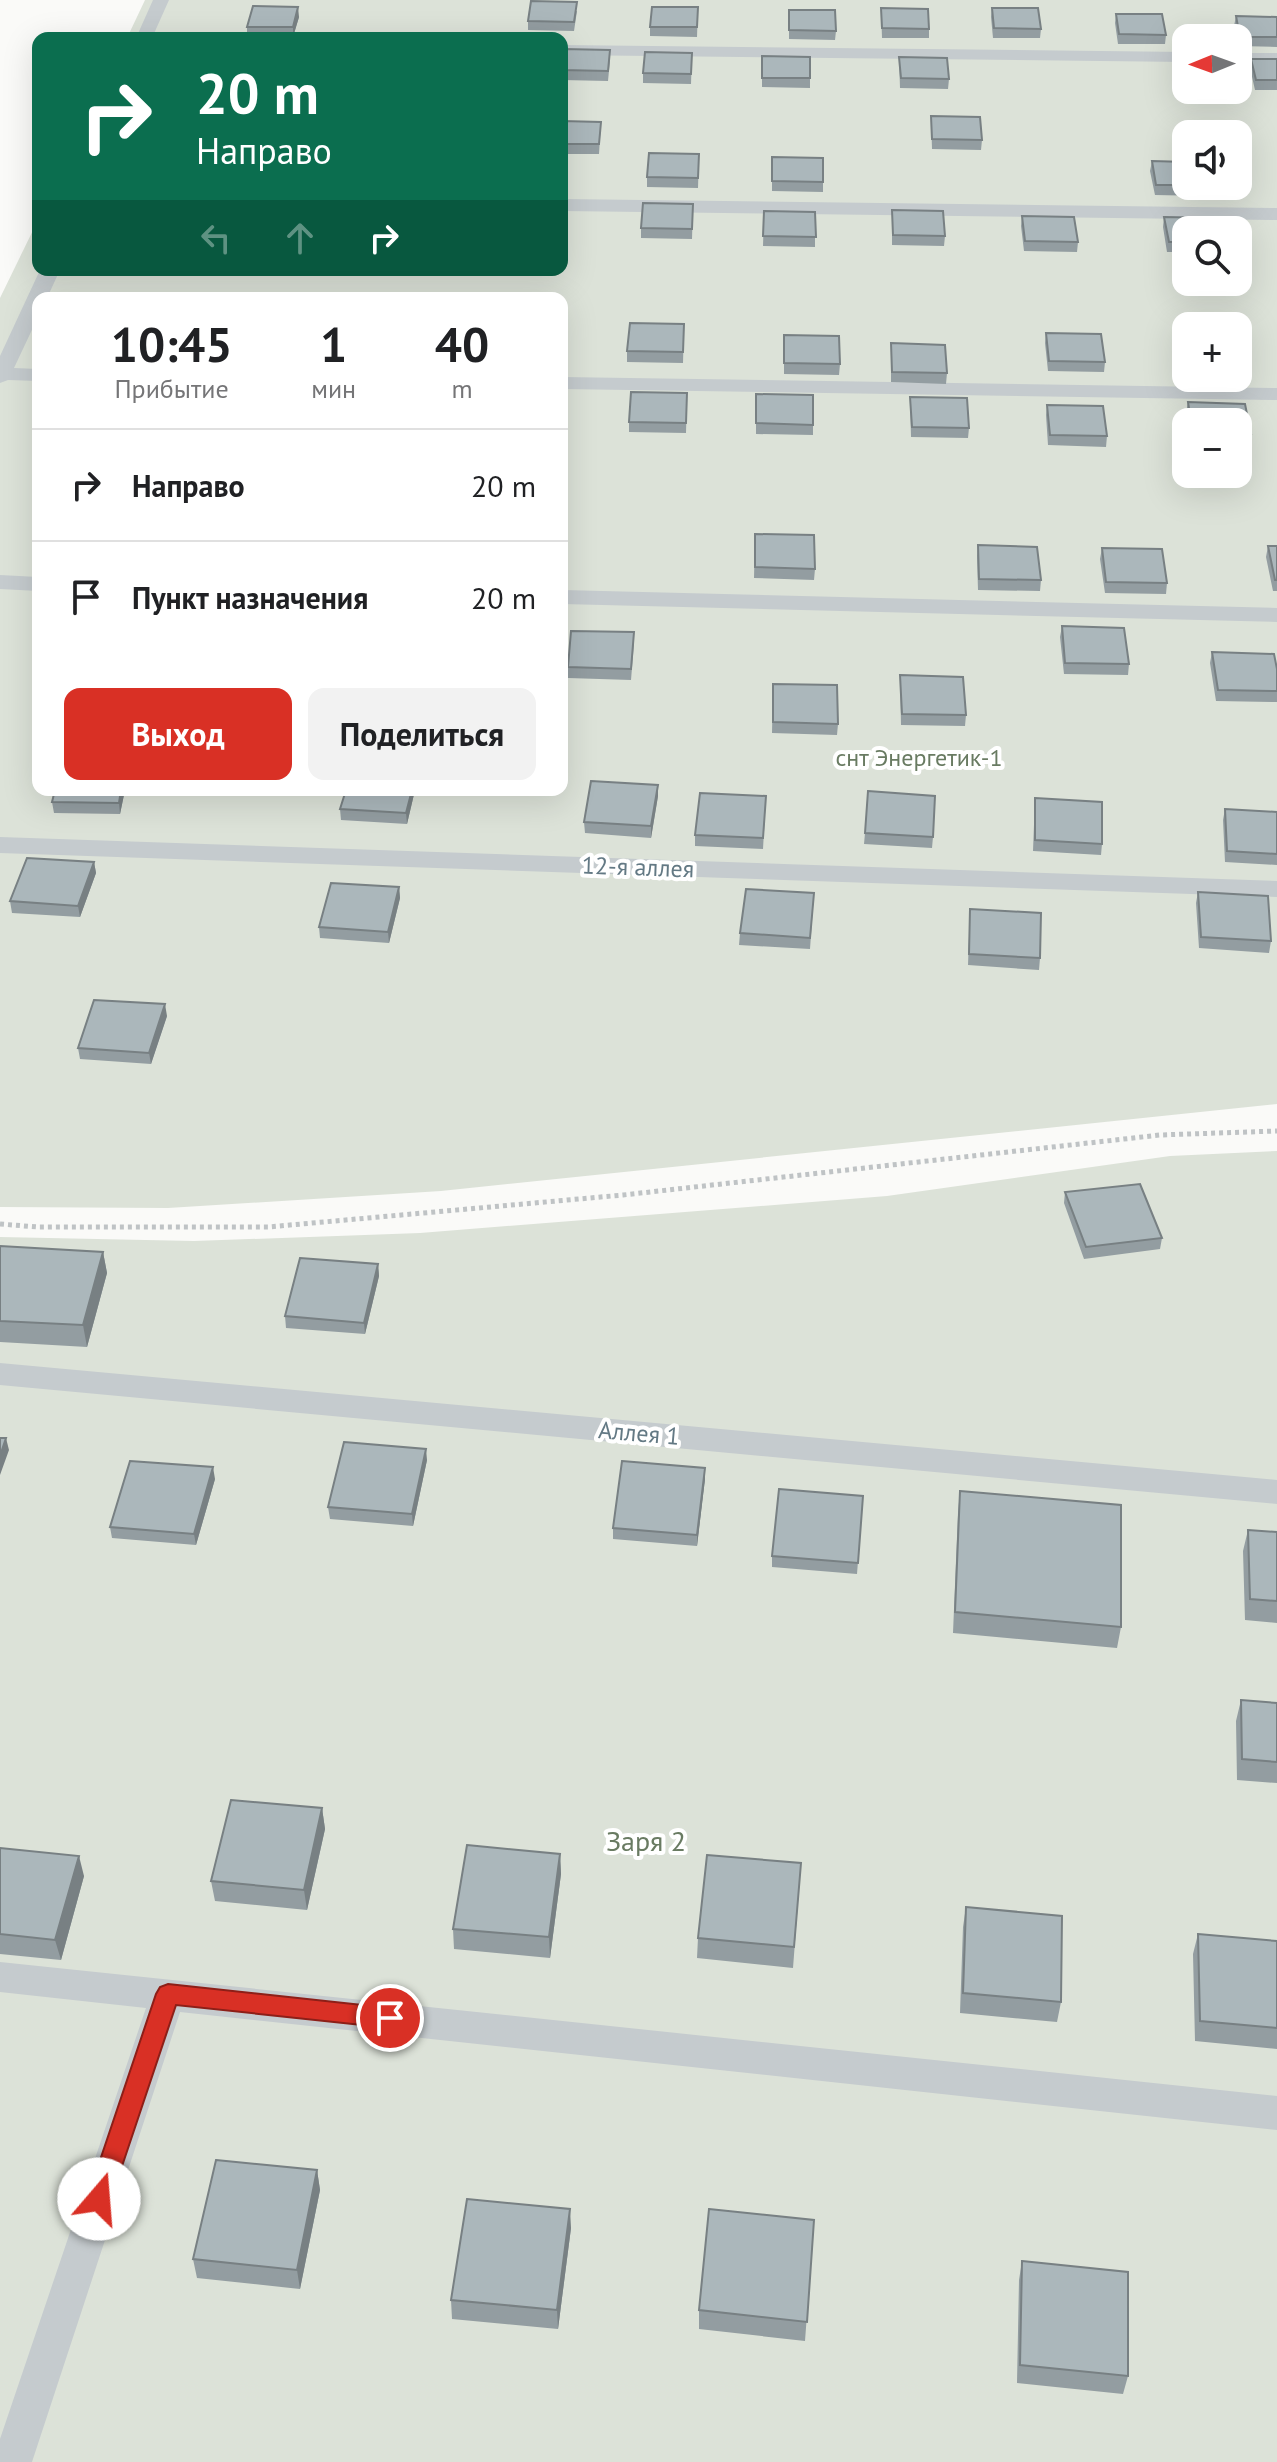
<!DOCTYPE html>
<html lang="ru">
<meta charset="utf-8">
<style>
:root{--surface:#fff;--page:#f2f2f2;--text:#202124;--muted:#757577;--line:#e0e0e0;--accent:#d93025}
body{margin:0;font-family:"PT Sans",sans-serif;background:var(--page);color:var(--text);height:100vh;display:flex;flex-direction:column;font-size:30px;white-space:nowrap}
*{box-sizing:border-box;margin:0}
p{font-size:26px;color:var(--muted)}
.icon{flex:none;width:44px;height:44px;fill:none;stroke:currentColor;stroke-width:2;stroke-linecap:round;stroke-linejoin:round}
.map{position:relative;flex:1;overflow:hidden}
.drawer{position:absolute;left:32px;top:292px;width:536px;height:504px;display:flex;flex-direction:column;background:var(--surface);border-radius:16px;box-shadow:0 8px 32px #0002}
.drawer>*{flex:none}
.hud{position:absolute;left:32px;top:32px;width:536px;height:244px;border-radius:16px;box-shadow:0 8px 32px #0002;background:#0b6e4f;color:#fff;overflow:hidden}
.needle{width:52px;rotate:269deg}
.tools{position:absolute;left:1172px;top:24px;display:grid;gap:16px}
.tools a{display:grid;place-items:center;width:80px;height:80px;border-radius:16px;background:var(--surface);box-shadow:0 8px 32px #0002;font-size:40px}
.pin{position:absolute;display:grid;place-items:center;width:68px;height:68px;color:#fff;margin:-34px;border:4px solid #fff;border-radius:50%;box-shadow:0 2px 8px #0007}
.me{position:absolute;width:88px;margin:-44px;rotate:18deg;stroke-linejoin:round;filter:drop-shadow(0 0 6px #0008)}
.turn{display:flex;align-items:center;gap:28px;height:168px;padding:0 32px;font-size:36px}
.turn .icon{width:104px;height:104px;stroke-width:2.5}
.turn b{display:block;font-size:56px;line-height:68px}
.lanes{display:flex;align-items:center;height:76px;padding:0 32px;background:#0003;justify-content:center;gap:40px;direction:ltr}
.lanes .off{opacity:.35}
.eta{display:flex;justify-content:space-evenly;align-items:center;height:136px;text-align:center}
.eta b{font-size:48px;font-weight:700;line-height:56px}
.primary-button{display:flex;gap:16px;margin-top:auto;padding:16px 32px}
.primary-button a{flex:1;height:92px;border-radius:16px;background:var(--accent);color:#fff;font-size:32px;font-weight:700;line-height:92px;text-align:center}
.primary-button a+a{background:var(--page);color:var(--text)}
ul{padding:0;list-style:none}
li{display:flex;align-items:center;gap:24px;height:112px;padding:0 32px;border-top:2px solid var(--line)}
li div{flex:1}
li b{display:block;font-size:30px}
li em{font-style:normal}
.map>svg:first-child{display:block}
.green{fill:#dce2d8;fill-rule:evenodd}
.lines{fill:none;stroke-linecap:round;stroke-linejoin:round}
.path{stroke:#bfc3c5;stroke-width:5;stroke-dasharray:4 4;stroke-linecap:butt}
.service{fill:#c5cbce;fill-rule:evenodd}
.wall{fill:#939da1}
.shaded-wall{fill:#788083}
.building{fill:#abb7bb;stroke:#788083;stroke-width:2}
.route{fill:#d93025;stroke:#8d1f18;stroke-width:2}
.labels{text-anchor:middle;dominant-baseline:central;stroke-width:8;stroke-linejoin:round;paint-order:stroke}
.park-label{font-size:24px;fill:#697b62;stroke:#fff}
.street-label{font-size:24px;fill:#637984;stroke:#fff}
.near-park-label{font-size:28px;fill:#697b62;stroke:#fff}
</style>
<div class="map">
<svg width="1277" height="2462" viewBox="0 0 1277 2462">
<rect width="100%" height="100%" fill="#fafaf8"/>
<path class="green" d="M 145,0 L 1277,0 L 1277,1104 L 441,1191 L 168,1208 L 0,1207 L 0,298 L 38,220 L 38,270 L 562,270 L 562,38 L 127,38 ZM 1186,38 L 1238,38 L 1238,90 L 1186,90 ZM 1186,134 L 1238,134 L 1238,186 L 1186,186 ZM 1186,230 L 1238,230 L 1238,282 L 1186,282 ZM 38,298 L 562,298 L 562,790 L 38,790 ZM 1186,326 L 1238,326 L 1238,378 L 1186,378 ZM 1186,422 L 1238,422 L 1238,474 L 1186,474 Z
M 1277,1151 L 1277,2462 L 0,2462 L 0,1237 L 194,1241 L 420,1233 L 887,1196 L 1170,1156 Z"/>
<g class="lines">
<path class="path" d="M 0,1224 L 38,1227 L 268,1227 L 623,1195 L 1160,1135 L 1277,1131"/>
<path class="service" d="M 153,0 L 169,0 L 152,38 L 136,38 Z
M 562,45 L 1186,52 L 1186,62 L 562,55 Z
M 1238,53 L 1277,53 L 1277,63 L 1238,63 Z
M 562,199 L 1277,208 L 1277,220 L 562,211 Z
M 40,270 L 60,270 L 47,298 L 38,298 L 38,317 L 14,368 L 38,369 L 38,381 L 8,380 L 0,383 L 0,356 Z
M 562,377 L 1277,388 L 1277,400 L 562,389 Z
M 0,575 L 38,577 L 38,591 L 0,589 Z
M 562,590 L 1277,608 L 1277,622 L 562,604 Z
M 0,837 L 1277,881 L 1277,897 L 0,853 Z
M 0,1363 L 1277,1480 L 1277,1504 L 0,1385 Z
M 0,1962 L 1277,2096 L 1277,2130 L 180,2012 L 32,2462 L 0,2462 L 0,2439 L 146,2008 L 0,1992 Z"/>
</g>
<path class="wall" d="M 698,7 L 697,37 L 650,36 L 650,27 Z
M 881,8 L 929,29 L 929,38 L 882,38 Z
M 992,8 L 1041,29 L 1040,38 L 993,38 L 991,17 Z
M 789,10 L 836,31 L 835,40 L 789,39 Z
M 577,11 L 574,31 L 528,30 L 528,21 Z
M 1116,14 L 1166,35 L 1165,44 L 1118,44 L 1115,23 Z
M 1236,16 L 1277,17 L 1277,47 L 1239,46 L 1234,26 Z
M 299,17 L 293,37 L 247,36 L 247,27 Z
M 692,53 L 691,84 L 643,83 L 643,73 Z
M 562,56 L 610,60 L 608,81 L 562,80 Z
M 762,56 L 810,57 L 810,88 L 762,87 Z
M 1180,56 L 1186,56 L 1186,87 L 1183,87 L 1179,66 Z
M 899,57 L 949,79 L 948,89 L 900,88 Z
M 1251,59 L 1277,59 L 1277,90 L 1255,90 L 1250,68 Z
M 931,116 L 982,140 L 981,150 L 932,149 Z
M 562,121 L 601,122 L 599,154 L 562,154 Z
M 699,154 L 698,188 L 647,187 L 647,177 Z
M 772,157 L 823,182 L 823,192 L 772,191 Z
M 1152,161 L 1186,162 L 1186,186 L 1207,186 L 1206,196 L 1155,195 L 1150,171 Z
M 693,204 L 692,239 L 641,238 L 641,228 Z
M 892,210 L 945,236 L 944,246 L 892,245 Z
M 764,211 L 815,212 L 815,247 L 763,246 Z
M 1022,216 L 1078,242 L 1077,252 L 1024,251 L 1021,226 Z
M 1164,217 L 1186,230 L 1186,252 L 1167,252 L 1163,227 Z
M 349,270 L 403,270 L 402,273 L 349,272 Z
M 684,324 L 683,363 L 627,362 L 627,351 Z
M 1046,333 L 1105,362 L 1104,372 L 1048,371 L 1045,343 Z
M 784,335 L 840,364 L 839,375 L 784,374 Z
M 1238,338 L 1250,367 L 1248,377 L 1238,377 Z
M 891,343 L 947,373 L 946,384 L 891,382 Z
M 687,393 L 686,433 L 629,432 L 629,422 Z
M 756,394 L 813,425 L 813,435 L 756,434 Z
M 910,397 L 969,428 L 968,438 L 911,437 Z
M 1188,402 L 1245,404 L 1251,434 L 1249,444 L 1238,444 L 1238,422 L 1188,422 L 1186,413 Z
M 1047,405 L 1107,436 L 1106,447 L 1048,445 L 1046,415 Z
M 755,534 L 815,569 L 814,580 L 754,578 Z
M 978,545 L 1041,580 L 1040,591 L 978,590 L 977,556 Z
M 1268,546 L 1277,546 L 1277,591 L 1273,591 L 1266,557 Z
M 1102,548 L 1167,583 L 1166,594 L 1105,593 L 1100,559 Z
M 1062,626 L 1129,664 L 1128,675 L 1064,674 L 1060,637 Z
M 634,643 L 631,680 L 568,678 L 568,667 Z
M 1212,652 L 1277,669 L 1277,702 L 1216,701 L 1210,663 Z
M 900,675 L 966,715 L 965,726 L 901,725 Z
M 773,684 L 838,724 L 837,735 L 772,733 Z
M 125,790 L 120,814 L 54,813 L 52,802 Z
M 415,790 L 407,824 L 341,820 L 340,809 Z
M 658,796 L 651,838 L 585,833 L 584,822 Z
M 766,796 L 763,849 L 695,846 L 695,835 Z
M 1035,798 L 1102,844 L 1101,855 L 1033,851 Z
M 1225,809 L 1277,812 L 1277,865 L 1225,862 L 1223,820 Z
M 865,833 L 933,837 L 932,848 L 864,844 Z
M 94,862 L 96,873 L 80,917 L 12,913 L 10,901 Z
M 399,887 L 400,898 L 389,943 L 320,938 L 319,927 Z
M 1198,892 L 1271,941 L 1269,953 L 1199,948 L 1196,903 Z
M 814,893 L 810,949 L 739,945 L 740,933 Z
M 970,909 L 1040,958 L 1039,970 L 968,965 Z
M 167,1016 L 151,1064 L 80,1059 L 78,1048 Z
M 1065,1192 L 1162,1238 L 1160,1249 L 1084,1259 L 1064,1203 Z
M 0,1246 L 103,1252 L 107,1273 L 87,1347 L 0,1342 Z
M 378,1264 L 379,1276 L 365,1334 L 286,1328 L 285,1316 Z
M 427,1460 L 413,1526 L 330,1519 L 328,1507 Z
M 215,1479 L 196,1545 L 112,1538 L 110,1527 Z
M 705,1479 L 697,1546 L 613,1539 L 613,1528 Z
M 960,1491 L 1121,1627 L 1117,1648 L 953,1633 L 958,1513 Z
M 863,1496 L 857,1574 L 772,1567 L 772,1556 Z
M 1248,1530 L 1277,1532 L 1277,1623 L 1245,1620 L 1243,1551 Z
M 1241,1700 L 1277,1703 L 1277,1783 L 1237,1780 L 1236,1721 Z
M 322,1808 L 325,1829 L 307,1910 L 215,1901 L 211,1881 Z
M 0,1848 L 84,1876 L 61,1960 L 0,1954 Z
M 560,1854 L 561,1874 L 550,1958 L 454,1949 L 453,1929 Z
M 801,1863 L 793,1968 L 697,1958 L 698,1938 Z
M 966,1907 L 1061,2002 L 1057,2022 L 960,2013 L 963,1927 Z
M 1198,1934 L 1277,1941 L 1277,2049 L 1195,2041 L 1193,1954 Z
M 317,2170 L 320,2190 L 300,2289 L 197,2278 L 193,2259 Z
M 814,2220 L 805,2341 L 699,2329 L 699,2310 Z
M 571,2228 L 558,2329 L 452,2319 L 451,2300 Z
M 1022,2261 L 1128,2376 L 1123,2394 L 1017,2383 L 1019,2280 Z"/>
<path class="shaded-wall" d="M 298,7 L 299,17 L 293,37 L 293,27 Z
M 658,785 L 658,796 L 651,838 L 651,826 Z
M 121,790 L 125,790 L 120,814 L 119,803 Z
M 412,790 L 415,790 L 407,824 L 406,813 Z
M 94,862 L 96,873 L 80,917 L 78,906 Z
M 399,887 L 400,898 L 389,943 L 388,932 Z
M 165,1004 L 167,1016 L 151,1064 L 149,1053 Z
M 103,1252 L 107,1273 L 87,1347 L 83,1325 Z
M 378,1264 L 379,1276 L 365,1334 L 364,1323 Z
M 6,1438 L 9,1450 L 0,1475 L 0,1456 Z
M 426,1449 L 427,1460 L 413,1526 L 412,1514 Z
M 213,1467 L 215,1479 L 196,1545 L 194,1534 Z
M 705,1468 L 705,1479 L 697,1546 L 697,1535 Z
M 322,1808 L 325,1829 L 307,1910 L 304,1890 Z
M 560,1854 L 561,1874 L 550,1958 L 549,1937 Z
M 79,1856 L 84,1876 L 61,1960 L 55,1940 Z
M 317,2170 L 320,2190 L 300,2289 L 297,2270 Z
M 570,2209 L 571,2228 L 558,2329 L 557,2310 Z"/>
<path class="building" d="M 531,1 L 577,2 L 574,22 L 528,21 Z
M 253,6 L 298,7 L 293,27 L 247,27 Z
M 652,7 L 698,7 L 697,27 L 650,27 Z
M 881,8 L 928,9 L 929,29 L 882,28 Z
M 992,8 L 1038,8 L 1041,29 L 994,28 Z
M 789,10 L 835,10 L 836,31 L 789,30 Z
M 1116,14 L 1162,14 L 1166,35 L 1119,34 Z
M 1236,16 L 1277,17 L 1277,37 L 1240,37 Z
M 563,49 L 610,50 L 608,71 L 562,70 Z
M 645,52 L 692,53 L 691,74 L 643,73 Z
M 762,56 L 810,57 L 810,78 L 762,78 Z
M 1180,56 L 1186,56 L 1186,78 L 1184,78 Z
M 899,57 L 947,58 L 949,79 L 901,78 Z
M 1251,59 L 1277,59 L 1277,80 L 1256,80 Z
M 931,116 L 980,117 L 982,140 L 932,139 Z
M 562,121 L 601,122 L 599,144 L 562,144 Z
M 649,153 L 699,154 L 698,178 L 647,177 Z
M 772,157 L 823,158 L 823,182 L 772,181 Z
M 1152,161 L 1186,162 L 1186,185 L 1156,185 Z
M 643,203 L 693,204 L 692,229 L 641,228 Z
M 892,210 L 943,211 L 945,236 L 893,235 Z
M 764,211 L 815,212 L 816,237 L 763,236 Z
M 1022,216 L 1074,217 L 1078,242 L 1025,241 Z
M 1164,217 L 1216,218 L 1219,230 L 1186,230 L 1186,242 L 1169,242 Z
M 630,323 L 684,324 L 683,352 L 627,351 Z
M 1046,333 L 1101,334 L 1105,362 L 1049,361 Z
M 784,335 L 839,336 L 840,364 L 784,363 Z
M 1238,338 L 1244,338 L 1250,367 L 1238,366 Z
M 891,343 L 945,345 L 947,373 L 892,372 Z
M 631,392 L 687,393 L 686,423 L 629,422 Z
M 756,394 L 813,395 L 813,425 L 756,423 Z
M 910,397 L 967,398 L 969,428 L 912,427 Z
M 1188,402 L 1245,404 L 1251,434 L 1238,433 L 1238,422 L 1191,422 Z
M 1047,405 L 1103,406 L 1107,436 L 1050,435 Z
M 562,528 L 564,528 L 562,546 Z
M 755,534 L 814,535 L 815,569 L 755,567 Z
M 978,545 L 1037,547 L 1041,580 L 979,579 Z
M 1268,546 L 1277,546 L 1277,580 L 1275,580 Z
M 1102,548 L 1162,549 L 1167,583 L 1106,582 Z
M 1062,626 L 1124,628 L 1129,664 L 1065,663 Z
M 571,631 L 634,632 L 631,669 L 568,667 Z
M 1212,652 L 1274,654 L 1277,669 L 1277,691 L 1218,690 Z
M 900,675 L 963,677 L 966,715 L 902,714 Z
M 773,684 L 837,685 L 838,724 L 773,722 Z
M 591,781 L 658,785 L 651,826 L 584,822 Z
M 55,790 L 121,790 L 119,803 L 52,802 Z
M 346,790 L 412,790 L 406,813 L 340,809 Z
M 868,791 L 935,796 L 933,837 L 865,833 Z
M 700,793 L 766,796 L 763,838 L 695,835 Z
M 1035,798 L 1102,802 L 1102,844 L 1035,840 Z
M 1225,809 L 1277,812 L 1277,854 L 1227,851 Z
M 27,858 L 94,862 L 78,906 L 10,901 Z
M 331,883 L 399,887 L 388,932 L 319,927 Z
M 746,889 L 814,893 L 810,938 L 740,933 Z
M 1198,892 L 1268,896 L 1271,941 L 1201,937 Z
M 970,909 L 1041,913 L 1040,958 L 969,954 Z
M 94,1000 L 165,1004 L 149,1053 L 78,1048 Z
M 1140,1184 L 1162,1238 L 1086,1247 L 1065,1192 Z
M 0,1246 L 103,1252 L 83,1325 L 0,1321 Z
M 300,1258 L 378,1264 L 364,1323 L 285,1316 Z
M 0,1438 L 6,1438 L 0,1456 Z
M 344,1442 L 426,1449 L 412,1514 L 328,1507 Z
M 130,1461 L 213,1467 L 194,1534 L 110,1527 Z
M 622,1461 L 705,1468 L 697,1535 L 613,1528 Z
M 779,1489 L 863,1496 L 858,1563 L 772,1556 Z
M 960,1491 L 1121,1505 L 1121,1627 L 955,1612 Z
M 1248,1530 L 1277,1532 L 1277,1601 L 1250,1599 Z
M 1241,1700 L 1277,1703 L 1277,1762 L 1242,1759 Z
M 231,1800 L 322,1808 L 304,1890 L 211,1881 Z
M 467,1845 L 560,1854 L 549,1937 L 453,1929 Z
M 0,1848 L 79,1856 L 55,1940 L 0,1934 Z
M 707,1855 L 801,1863 L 794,1947 L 698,1938 Z
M 966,1907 L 1062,1916 L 1061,2002 L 963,1993 Z
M 1198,1934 L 1277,1941 L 1277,2028 L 1200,2021 Z
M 216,2160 L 317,2170 L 297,2270 L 193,2259 Z
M 467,2199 L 570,2209 L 557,2310 L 451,2300 Z
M 709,2209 L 814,2220 L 807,2322 L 699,2310 Z
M 1022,2261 L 1128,2272 L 1128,2376 L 1020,2365 Z"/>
<path class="route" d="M 168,1984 L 390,2008 L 398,2011 L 401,2018 L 398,2025 L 390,2028 L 176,2005 L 111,2199 L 108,2207 L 99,2210 L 91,2207 L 87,2199 L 156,1994 L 160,1987 Z"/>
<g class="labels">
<g class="park-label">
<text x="919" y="757">снт Энергетик-1</text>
</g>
<g class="street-label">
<text transform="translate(638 867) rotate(2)">12-я аллея</text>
<text transform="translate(639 1433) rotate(5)">Аллея 1</text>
</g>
<g class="near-park-label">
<text x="646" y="1840">Заря 2</text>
</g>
</g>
</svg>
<div class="tools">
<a><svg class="needle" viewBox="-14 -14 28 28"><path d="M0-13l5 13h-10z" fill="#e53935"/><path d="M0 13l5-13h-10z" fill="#757577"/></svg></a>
<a><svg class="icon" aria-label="sound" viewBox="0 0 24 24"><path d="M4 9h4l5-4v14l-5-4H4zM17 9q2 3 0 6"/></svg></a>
<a><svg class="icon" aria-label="search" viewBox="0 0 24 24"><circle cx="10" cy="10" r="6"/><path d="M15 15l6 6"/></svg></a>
<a>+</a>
<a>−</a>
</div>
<div class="pin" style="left:390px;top:2018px;background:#d93025"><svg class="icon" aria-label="arrive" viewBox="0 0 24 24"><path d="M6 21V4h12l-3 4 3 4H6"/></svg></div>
<svg class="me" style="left:99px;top:2199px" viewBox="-20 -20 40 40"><circle r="19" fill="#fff"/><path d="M0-13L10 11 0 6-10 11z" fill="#d93025"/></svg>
<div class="hud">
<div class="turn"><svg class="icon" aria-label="right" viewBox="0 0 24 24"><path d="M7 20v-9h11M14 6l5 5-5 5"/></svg><div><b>20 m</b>Направо</div></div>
<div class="lanes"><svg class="icon off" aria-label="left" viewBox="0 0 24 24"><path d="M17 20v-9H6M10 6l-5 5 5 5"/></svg><svg class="icon off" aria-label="ahead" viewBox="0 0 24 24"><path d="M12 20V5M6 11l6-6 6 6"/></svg><svg class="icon" aria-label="right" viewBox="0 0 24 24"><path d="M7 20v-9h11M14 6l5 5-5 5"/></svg></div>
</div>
<section class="drawer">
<div class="eta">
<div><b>10:45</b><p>Прибытие</p></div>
<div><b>1</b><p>мин</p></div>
<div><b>40</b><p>m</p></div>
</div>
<ul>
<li><svg class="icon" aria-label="right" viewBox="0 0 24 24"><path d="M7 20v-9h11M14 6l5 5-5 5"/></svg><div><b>Направо</b></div><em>20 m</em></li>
<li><svg class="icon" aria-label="arrive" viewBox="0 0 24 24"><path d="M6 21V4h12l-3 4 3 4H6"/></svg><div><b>Пункт назначения</b></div><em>20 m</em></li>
</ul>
<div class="primary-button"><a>Выход</a><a>Поделиться</a></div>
</section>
</div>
